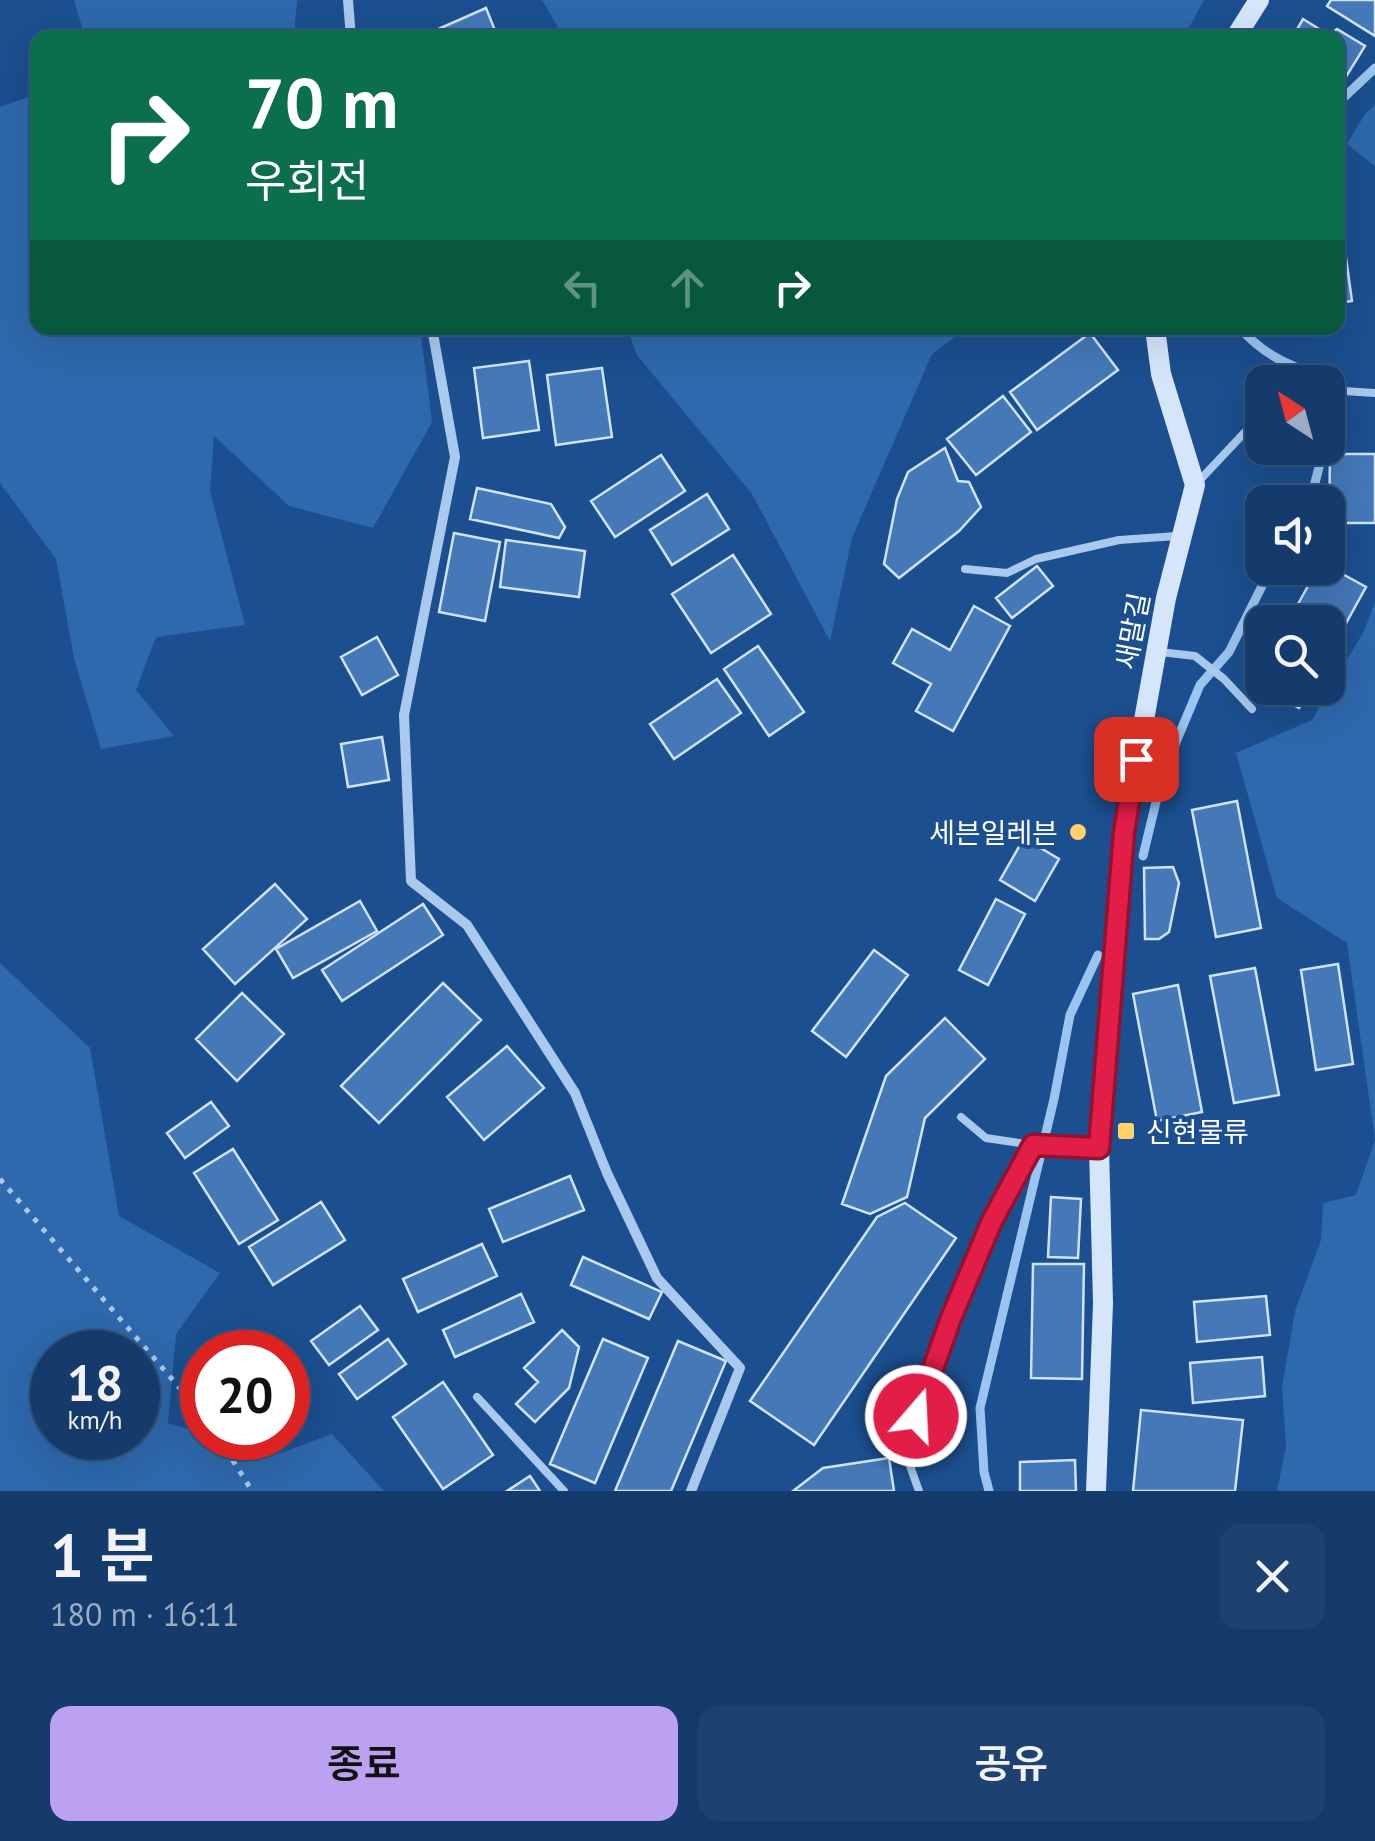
<!DOCTYPE html>
<html lang="ko">
<meta charset="utf-8">
<style>
:root{--surface:#143b6b;--page:#1d4271;--text:#f1f3f6;--muted:#9dadc1;--line:#33557e;--accent:#bca0f2}
body{margin:0;font-family:"PT Sans","Noto Sans KR",sans-serif;background:var(--page);color:var(--text);height:100vh;display:flex;flex-direction:column;font-size:38px;white-space:nowrap}
*{box-sizing:border-box;margin:0}
p{font-size:32px;color:var(--muted)}
.icon{flex:none;width:55px;height:55px;fill:none;stroke:currentColor;stroke-width:2;stroke-linecap:round;stroke-linejoin:round}
.map{position:relative;height:1491px;overflow:hidden}
.side{display:flex;flex-direction:column;background:var(--surface);flex:1}
.side>*{flex:none}
.guide{position:absolute;left:30px;top:30px;width:1315px;height:305px;border-radius:20px;box-shadow:0 10px 40px #0002,0 0 0 2px var(--line);background:#0b6e4f;color:#fff;overflow:hidden}
.needle{width:65px;rotate:324deg}
.tools{position:absolute;left:1245px;top:365px;display:grid;gap:20px}
.tools a{display:grid;place-items:center;width:100px;height:100px;border-radius:20px;background:var(--surface);box-shadow:0 10px 40px #0002,0 0 0 2px var(--line);font-size:50px}
.speed{position:absolute;left:30px;top:1330px;display:flex;gap:20px;font-size:50px;font-weight:700;text-align:center}
.speed>*{display:grid;place-content:center;width:130px;height:130px;border-radius:50%;background:var(--surface);box-shadow:0 10px 40px #0002,0 0 0 2px var(--line);line-height:1}
.speed small{font-size:25px;font-weight:400}
.speed .limit{border:15px solid #d22;background:#fff;color:#111}
.pin{position:absolute;display:grid;place-items:center;width:85px;height:85px;color:#fff;margin:-42px;border-radius:20px;box-shadow:0 5px 15px #0006}
.me{position:absolute;width:110px;margin:-55px;rotate:19deg;stroke-linejoin:round;filter:drop-shadow(0 0 8px #0008)}
.turn{display:flex;align-items:center;gap:35px;height:210px;padding:0 50px;font-size:45px}
.turn .icon{width:130px;height:130px;stroke-width:2.5}
.turn b{display:block;font-size:70px;line-height:85px}
.lanes{display:flex;align-items:center;height:95px;padding:0 50px;background:#0003;justify-content:center;gap:50px;direction:ltr}
.lanes .off{opacity:.35}
.round{display:grid;place-items:center;flex:none;width:105px;height:105px;border-radius:20px;background:var(--page)}
.summary{display:flex;align-items:center;justify-content:space-between;height:170px;padding:0 50px}
h1{font-size:60px;font-weight:600;line-height:75px}
.primary-button{display:flex;gap:20px;margin-top:auto;padding:20px 50px}
.primary-button a{flex:1;height:115px;border-radius:20px;background:var(--accent);color:#111;font-size:40px;font-weight:600;line-height:115px;text-align:center}
.primary-button a+a{background:var(--page);color:var(--text)}
.map>svg:first-child{display:block}
.green{fill:#2e69ad;fill-rule:evenodd}
.lines{fill:none;stroke-linecap:round;stroke-linejoin:round}
.stream{stroke:#9cc4f0;stroke-width:9}
.building{fill:#4478b7;stroke:#cfe3fa;stroke-width:2.5}
.path{stroke:#a9c9ee;stroke-width:5;stroke-dasharray:5 8;stroke-linecap:butt}
.lane{stroke:#a9c9ee;stroke-width:8}
.street{stroke:#a9c9ee;stroke-width:10}
.secondary{stroke:#d6e6fa;stroke-width:20}
.route-casing{stroke:#92132f;stroke-width:25}
.route{stroke:#e11d48;stroke-width:18}
.poi-dot{fill:#ffd166;stroke:#1b4f8f;stroke-width:4}
.labels{text-anchor:middle;dominant-baseline:central;stroke-width:8;stroke-linejoin:round;paint-order:stroke}
.street-label{font-size:28px;fill:#fff;stroke:#1b4f8f}
.poi-label{font-size:28px;fill:#fff;stroke:#1b4f8f;text-anchor:end}
</style>
<div class="map">
<svg width="1375" height="1491" viewBox="0 0 1375 1491">
<rect width="100%" height="100%" fill="#1b4f8f"/>
<path class="green" d="M 74,0 L 297,0 L 294,37 L 77,37 L 82,27 Z
M 542,0 L 1204,0 L 1184,37 L 564,38 Z
M 37,94 L 38,328 L 420,328 L 432,422 L 373,528 L 289,506 L 214,436 L 210,491 L 245,625 L 156,637 L 136,690 L 174,736 L 101,749 L 74,658 L 56,559 L 0,483 L 0,107 Z
M 1375,105 L 1375,166 L 1347,144 L 1365,114 Z
M 627,328 L 967,328 L 932,354 L 852,538 L 830,641 L 752,494 L 637,355 Z
M 1375,602 L 1375,1491 L 1277,1491 L 1286,1447 L 1282,1387 L 1295,1311 L 1321,1240 L 1323,1203 L 1356,1195 L 1375,1140 L 1347,943 L 1277,898 L 1236,753 L 1312,720 L 1364,631 Z
M 0,963 L 90,1048 L 119,1216 L 220,1273 L 176,1334 L 168,1423 L 202,1433 L 202,1438 L 220,1438 L 278,1454 L 332,1434 L 384,1491 L 0,1491 ZM 138,1352 L 138,1438 L 52,1438 L 52,1352 Z"/>
<g class="lines">
<path class="stream" d="M 1338,103 L 1375,68
M 1240,328 C 1262,353 1287,366 1319,375 L 1321,382
M 1328,407 L 1328,423
M 1310,502 L 1324,448
M 1143,856 L 1163,773 L 1200,685 L 1229,652 L 1271,568
M 989,1491 L 984,1472 L 980,1408 L 1054,1099 L 1070,1015 L 1098,955"/>
</g>
<path class="building" d="M 1331,0 L 1375,0 L 1375,36 L 1327,6 Z
M 486,8 L 498,38 L 418,38 Z
M 1303,19 L 1329,35 L 1337,29 L 1365,46 L 1341,85 L 1338,83 L 1338,38 L 1292,38 Z
M 1338,201 L 1352,301 L 1338,303 Z
M 1090,333 L 1118,370 L 1037,430 L 1010,392 Z
M 529,361 L 539,430 L 483,438 L 474,368 Z
M 602,368 L 612,437 L 556,445 L 547,375 Z
M 1003,396 L 1031,432 L 976,475 L 947,439 Z
M 945,448 L 958,481 L 969,482 L 981,507 L 959,531 L 899,578 L 884,564 L 897,499 L 908,472 Z
M 1330,454 L 1375,454 L 1375,523 L 1329,523 Z
M 661,455 L 685,491 L 615,537 L 591,501 Z
M 477,488 L 551,504 L 565,527 L 559,538 L 470,519 Z
M 707,494 L 729,529 L 672,565 L 650,530 Z
M 454,533 L 500,542 L 485,621 L 439,612 Z
M 506,540 L 585,551 L 579,597 L 500,587 Z
M 733,555 L 771,614 L 711,653 L 672,594 Z
M 1037,566 L 1053,586 L 1012,618 L 996,598 Z
M 1328,566 L 1366,587 L 1328,656 L 1328,622 L 1288,622 L 1318,568 Z
M 974,606 L 1010,626 L 953,731 L 916,711 L 931,684 L 893,663 L 912,629 L 950,650 Z
M 377,637 L 398,675 L 362,695 L 341,657 Z
M 758,646 L 804,712 L 769,736 L 724,669 Z
M 717,679 L 741,713 L 674,759 L 650,724 Z
M 1263,688 L 1310,688 L 1299,708 Z
M 382,737 L 389,780 L 348,787 L 341,744 Z
M 1237,801 L 1261,928 L 1216,937 L 1192,810 Z
M 1024,838 L 1059,859 L 1035,901 L 1000,880 Z
M 1173,867 L 1179,883 L 1169,932 L 1159,939 L 1145,939 L 1144,868 Z
M 275,884 L 307,919 L 235,984 L 203,949 Z
M 996,899 L 1025,914 L 988,985 L 959,970 Z
M 360,901 L 377,931 L 293,978 L 276,949 Z
M 423,904 L 443,935 L 342,1001 L 322,970 Z
M 874,950 L 908,975 L 846,1057 L 812,1031 Z
M 1338,964 L 1353,1064 L 1316,1070 L 1301,970 Z
M 1255,968 L 1279,1095 L 1234,1103 L 1210,976 Z
M 443,983 L 481,1020 L 379,1123 L 341,1086 Z
M 1178,985 L 1202,1112 L 1157,1121 L 1133,994 Z
M 242,993 L 284,1034 L 237,1081 L 196,1039 Z
M 945,1018 L 985,1059 L 925,1118 L 907,1197 L 870,1214 L 842,1204 L 886,1076 Z
M 507,1046 L 544,1088 L 484,1140 L 447,1097 Z
M 211,1102 L 229,1126 L 185,1158 L 167,1133 Z
M 233,1149 L 278,1220 L 239,1244 L 194,1173 Z
M 570,1176 L 584,1210 L 503,1242 L 489,1209 Z
M 1051,1197 L 1081,1199 L 1078,1258 L 1048,1257 Z
M 321,1202 L 345,1240 L 273,1285 L 249,1247 Z
M 905,1203 L 956,1238 L 814,1445 L 750,1401 L 877,1217 Z
M 482,1244 L 497,1276 L 418,1312 L 403,1279 Z
M 583,1257 L 662,1292 L 649,1319 L 571,1285 Z
M 1033,1264 L 1084,1264 L 1082,1379 L 1031,1378 Z
M 521,1294 L 534,1322 L 455,1357 L 443,1330 Z
M 1266,1296 L 1270,1335 L 1197,1342 L 1194,1302 Z
M 360,1306 L 378,1330 L 329,1365 L 311,1341 Z
M 562,1330 L 579,1347 L 569,1388 L 535,1422 L 516,1404 L 538,1382 L 524,1368 Z
M 388,1339 L 406,1364 L 357,1399 L 339,1374 Z
M 603,1339 L 648,1358 L 595,1483 L 550,1464 Z
M 678,1341 L 726,1361 L 671,1491 L 615,1491 Z
M 1262,1357 L 1265,1396 L 1193,1403 L 1190,1363 Z
M 443,1382 L 493,1455 L 443,1489 L 393,1417 Z
M 1141,1410 L 1243,1420 L 1235,1491 L 1133,1491 Z
M 889,1458 L 894,1491 L 793,1491 L 823,1468 Z
M 1075,1460 L 1076,1491 L 1020,1491 L 1020,1462 Z
M 530,1476 L 540,1491 L 507,1491 Z"/>
<g class="lines">
<path class="path" d="M 0,1179 L 202,1414
M 219,1438 L 252,1491"/>
<path class="lane" d="M 1328,390 L 1375,393
M 1198,482 L 1262,414
M 965,569 L 1007,573 L 1036,559 L 1119,540 L 1177,536
M 1160,652 L 1195,656 L 1224,679 L 1252,709
M 961,1117 L 986,1138 L 1033,1145
M 477,1397 L 564,1491
M 919,1491 L 904,1449 L 951,1318 L 991,1221 L 1033,1145 L 1099,1147"/>
<path class="street" d="M 348,0 L 351,38
M 432,328 L 455,457 L 404,715 L 411,881 L 467,925 L 575,1093 L 607,1173 L 657,1278 L 740,1368 L 691,1491"/>
<path class="secondary" d="M 1235,38 L 1259,0
M 1096,1491 L 1103,1303 L 1099,1147 L 1124,831 L 1166,598 L 1195,485 L 1161,374 L 1155,328"/>
</g>
<g class="lines">
<g class="route-casing">
<path id="route" d="M 916,1416 L 951,1318 L 992,1221 L 1033,1145 L 1099,1148 L 1124,832 L 1136,759"/>
</g>
<use href="#route" class="route"/>
</g>
<g class="poi-dot">
<circle cx="1078" cy="832" r="10"/>
<rect x="1116" y="1121" width="20" height="20" rx="5"/>
</g>
<g class="labels">
<g class="street-label">
<text transform="translate(1132 631) rotate(-79)">새말길</text>
</g>
<g class="poi-label">
<text x="1058" y="832">세븐일레븐</text>
<text x="1146" y="1131" text-anchor="start">신현물류</text>
</g>
</g>
</svg>
<div class="tools">
<a><svg class="needle" viewBox="-14 -14 28 28"><path d="M0-13l5 13h-10z" fill="#e53935"/><path d="M0 13l5-13h-10z" fill="#9dadc1"/></svg></a>
<a><svg class="icon" aria-label="sound" viewBox="0 0 24 24"><path d="M4 9h4l5-4v14l-5-4H4zM17 9q2 3 0 6"/></svg></a>
<a><svg class="icon" aria-label="search" viewBox="0 0 24 24"><circle cx="10" cy="10" r="6"/><path d="M15 15l6 6"/></svg></a>
</div>
<div class="speed"><div>18<small>km/h</small></div><div class="limit">20</div></div>
<div class="pin" style="left:1136px;top:759px;background:#d93025"><svg class="icon" aria-label="arrive" viewBox="0 0 24 24"><path d="M6 21V4h12l-3 4 3 4H6"/></svg></div>
<svg class="me" style="left:916px;top:1416px" viewBox="-20 -20 40 40"><circle r="17" fill="#e11d48" stroke="#fff" stroke-width="3"/><path d="M0-11L8 9 0 5-8 9z" fill="#fff"/></svg>
<div class="guide">
<div class="turn"><svg class="icon" aria-label="right" viewBox="0 0 24 24"><path d="M7 20v-9h11M14 6l5 5-5 5"/></svg><div><b>70 m</b>우회전</div></div>
<div class="lanes"><svg class="icon off" aria-label="left" viewBox="0 0 24 24"><path d="M17 20v-9H6M10 6l-5 5 5 5"/></svg><svg class="icon off" aria-label="ahead" viewBox="0 0 24 24"><path d="M12 20V5M6 11l6-6 6 6"/></svg><svg class="icon" aria-label="right" viewBox="0 0 24 24"><path d="M7 20v-9h11M14 6l5 5-5 5"/></svg></div>
</div>
</div>
<section class="side">
<div class="summary"><div><h1>1 분</h1><p>180 m · 16:11</p></div><a class="round"><svg class="icon" aria-label="close" viewBox="0 0 24 24"><path d="M6 6l12 12M18 6L6 18"/></svg></a></div>
<div class="primary-button"><a>종료</a><a>공유</a></div>
</section>
